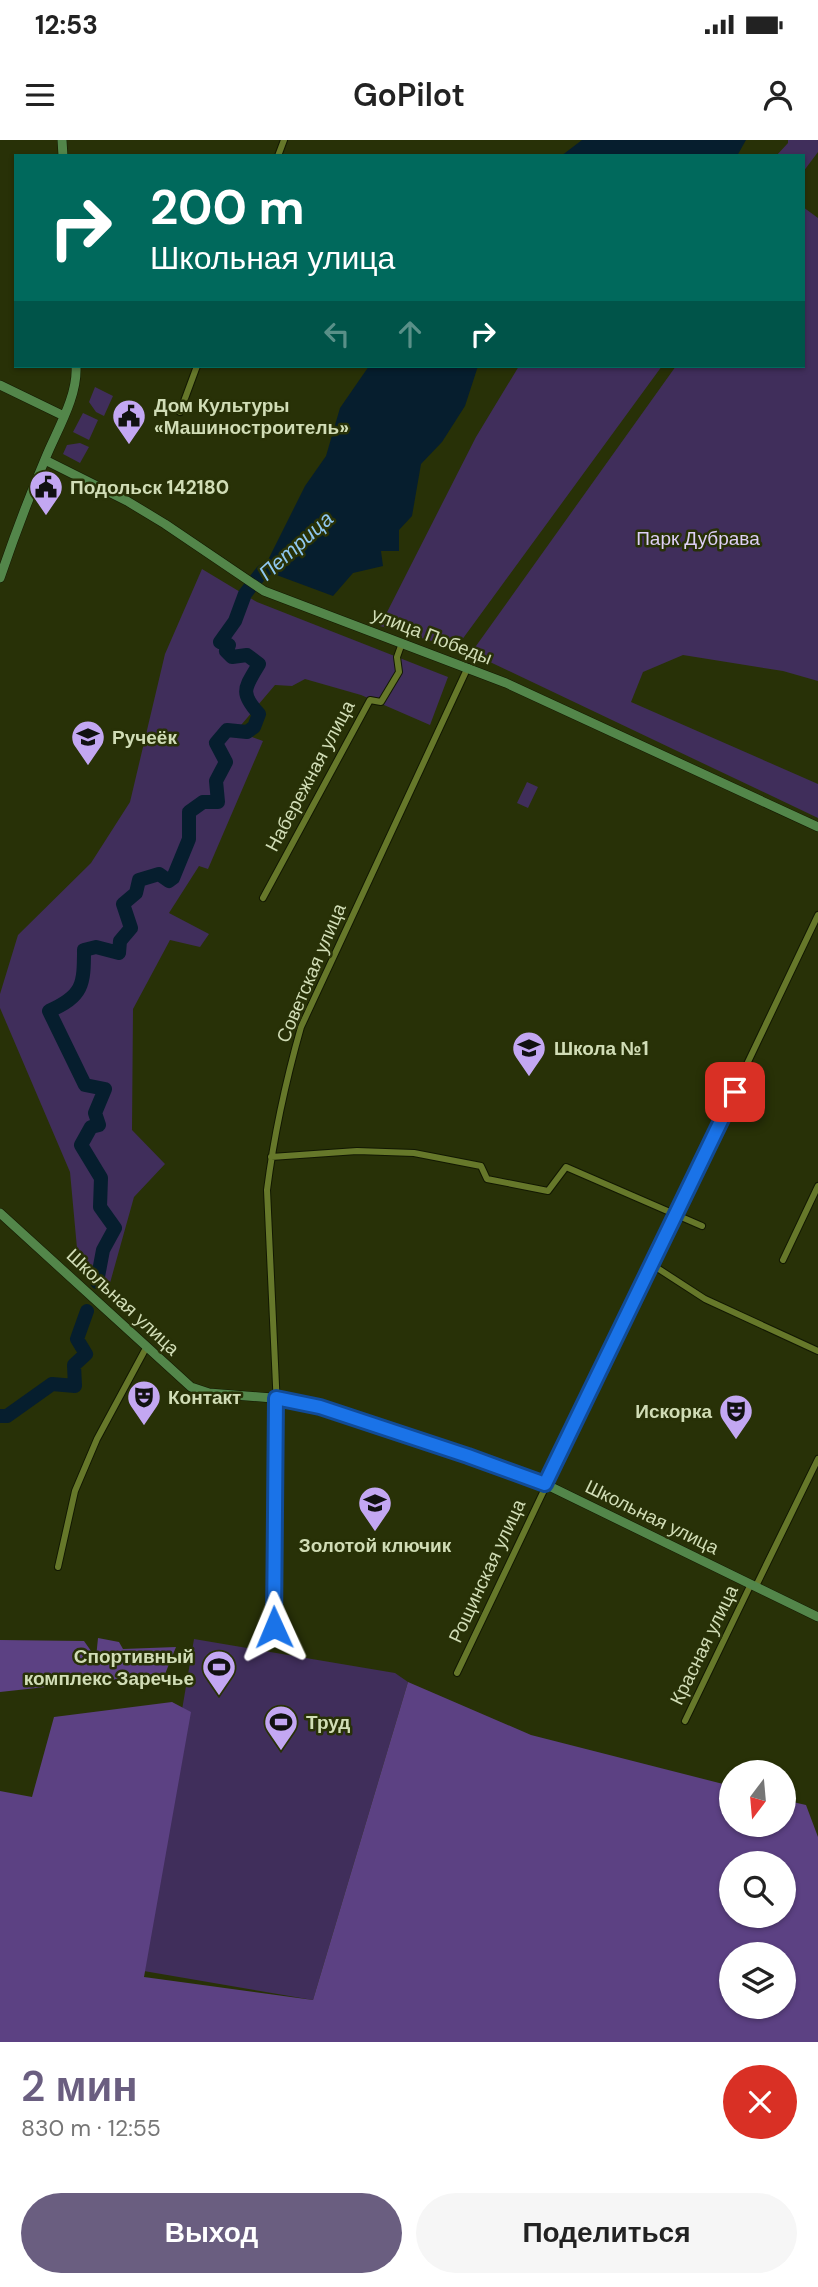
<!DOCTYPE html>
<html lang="ru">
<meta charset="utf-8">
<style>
:root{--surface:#fff;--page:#f6f6f6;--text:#222;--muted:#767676;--accent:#6a5e80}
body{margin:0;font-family:"DM Sans",sans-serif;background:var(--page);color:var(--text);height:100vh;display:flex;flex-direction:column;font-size:26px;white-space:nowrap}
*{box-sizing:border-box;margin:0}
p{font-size:23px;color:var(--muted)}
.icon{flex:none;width:38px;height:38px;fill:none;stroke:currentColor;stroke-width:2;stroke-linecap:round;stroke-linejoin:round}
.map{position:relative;height:1902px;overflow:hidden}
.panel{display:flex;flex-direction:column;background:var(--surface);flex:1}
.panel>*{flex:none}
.guide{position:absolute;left:14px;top:14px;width:791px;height:214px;border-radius:0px;box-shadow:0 2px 5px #0004;background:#00695c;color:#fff;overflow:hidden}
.needle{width:46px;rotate:196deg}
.fabs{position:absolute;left:719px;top:1620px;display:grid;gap:14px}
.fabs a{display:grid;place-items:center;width:77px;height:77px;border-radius:50%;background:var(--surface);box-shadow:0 2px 5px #0004;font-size:35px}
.pin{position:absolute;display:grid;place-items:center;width:60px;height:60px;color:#fff;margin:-30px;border-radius:14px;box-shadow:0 4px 10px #0006}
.me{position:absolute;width:77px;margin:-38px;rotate:359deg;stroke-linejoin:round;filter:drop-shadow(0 0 5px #0008)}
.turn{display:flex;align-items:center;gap:24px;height:147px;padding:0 21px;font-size:32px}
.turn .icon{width:91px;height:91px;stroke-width:2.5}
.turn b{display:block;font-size:49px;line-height:60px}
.lanes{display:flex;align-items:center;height:66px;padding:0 21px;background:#0003;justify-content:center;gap:35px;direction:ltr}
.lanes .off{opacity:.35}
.round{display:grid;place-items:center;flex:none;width:74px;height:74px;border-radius:37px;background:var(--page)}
.headline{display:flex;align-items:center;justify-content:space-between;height:119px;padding:0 21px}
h1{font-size:42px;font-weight:600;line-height:52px;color:var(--accent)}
.primary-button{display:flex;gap:14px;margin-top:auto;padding:14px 21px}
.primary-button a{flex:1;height:80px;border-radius:42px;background:var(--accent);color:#fff;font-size:28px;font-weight:600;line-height:80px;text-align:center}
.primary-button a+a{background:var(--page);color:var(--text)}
.status{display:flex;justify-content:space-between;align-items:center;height:49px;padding:0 35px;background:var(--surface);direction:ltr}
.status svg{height:19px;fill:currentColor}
header{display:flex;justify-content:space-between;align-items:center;height:91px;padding:0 21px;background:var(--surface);font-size:32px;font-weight:600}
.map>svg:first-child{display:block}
.green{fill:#402e5b}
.forest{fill:#5c4183;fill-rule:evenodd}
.water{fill:#061e2e}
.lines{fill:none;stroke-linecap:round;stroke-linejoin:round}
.river{stroke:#061e2e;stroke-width:14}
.street-casing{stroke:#121802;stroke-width:8}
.secondary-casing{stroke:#121802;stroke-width:10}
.street{stroke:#66782a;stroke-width:6}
.secondary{stroke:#53864a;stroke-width:9}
.route-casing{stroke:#114b97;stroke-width:18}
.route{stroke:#1a73e8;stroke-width:12}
.labels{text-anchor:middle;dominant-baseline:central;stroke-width:5;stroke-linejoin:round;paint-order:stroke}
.poi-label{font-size:19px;font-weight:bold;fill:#d1ddb6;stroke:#283107;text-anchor:start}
.park-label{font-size:19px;fill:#ded0f7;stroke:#283107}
.street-label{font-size:19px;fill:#d1ddb6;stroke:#283107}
.water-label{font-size:21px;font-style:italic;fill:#90c8f1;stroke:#283107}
</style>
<div class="status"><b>12:53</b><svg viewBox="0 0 49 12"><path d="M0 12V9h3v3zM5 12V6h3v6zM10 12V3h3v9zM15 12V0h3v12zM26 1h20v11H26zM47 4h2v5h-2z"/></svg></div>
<header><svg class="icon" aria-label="menu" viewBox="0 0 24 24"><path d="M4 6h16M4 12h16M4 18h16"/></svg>GoPilot<svg class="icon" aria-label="person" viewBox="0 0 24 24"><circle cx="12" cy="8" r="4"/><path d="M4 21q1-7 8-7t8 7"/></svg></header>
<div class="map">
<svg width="818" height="1902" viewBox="0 0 818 1902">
<rect width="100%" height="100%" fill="#283107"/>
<path class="green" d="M 788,0 L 818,0 L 818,12 L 803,32 L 803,16 L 776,16 L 788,3 Z
M 803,67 L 818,78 L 818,541 L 783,531 L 683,515 L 643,532 L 631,562 L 818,644 L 818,678 L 471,513 L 676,226 L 803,226 Z
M 519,226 L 662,226 L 456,508 L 380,486 L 476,297 Z
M 95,247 L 113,256 L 104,276 L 96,272 L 89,262 Z
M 83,273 L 98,280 L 89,300 L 73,292 Z
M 80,303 L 89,307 L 80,323 L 63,314 L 67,305 Z
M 202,429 L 257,462 L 448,537 L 430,585 L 361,555 L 305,539 L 292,546 L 275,545 L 236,591 L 263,601 L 208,729 L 199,726 L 169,773 L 209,794 L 200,807 L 170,800 L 133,869 L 132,990 L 165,1024 L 134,1057 L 110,1143 L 79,1130 L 70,1032 L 0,868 L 0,854 L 18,795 L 91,723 L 130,662 L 165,514 Z
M 527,642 L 538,647 L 528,668 L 517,663 Z
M 194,1499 L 395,1533 L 408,1542 L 313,1860 L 138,1830 Z"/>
<path class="forest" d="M 98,1498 L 119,1502 L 123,1509 L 176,1507 L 165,1534 L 0,1552 L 0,1500 L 84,1501 L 96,1518 Z
M 408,1542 L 531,1595 L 731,1646 L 732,1685 L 784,1685 L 784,1660 L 806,1665 L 818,1697 L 818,1902 L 0,1902 L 0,1651 L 32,1657 L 54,1577 L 172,1562 L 191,1572 L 144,1837 L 313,1860 ZM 732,1724 L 784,1724 L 784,1776 L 732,1776 ZM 732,1815 L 784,1815 L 784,1867 L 732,1867 Z"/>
<path class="water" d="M 582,0 L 746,0 L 737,16 L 561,16 Z
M 369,226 L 478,226 L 465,266 L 442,302 L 421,324 L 412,376 L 399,390 L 399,411 L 381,411 L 383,426 L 353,433 L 333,456 L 263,430 L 305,346 L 326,316 L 340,268 Z"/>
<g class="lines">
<path class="river" d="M 97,1142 L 103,1110 L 115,1088 L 100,1067 L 101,1038 L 81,1005 L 91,987 L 99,985 L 95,973 L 105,949 L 85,945 L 49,871 C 83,856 84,845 84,810 L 96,807 L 119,813 L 120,801 L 131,788 L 123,764 L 136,753 L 139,740 L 159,734 L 169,741 L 173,738 L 189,699 L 189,672 L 203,662 L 218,662 L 216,641 L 226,622 L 216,603 L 227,590 L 247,592 L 254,587 L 259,574 C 239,552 245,548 259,524 L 247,515 L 232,517 L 226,511 L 229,505 L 220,502 L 235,481 L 245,454 L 262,432 L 280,419
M 0,1276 L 7,1276 L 52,1244 L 75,1246 L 74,1225 L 86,1214 L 77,1199 L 87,1171"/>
<g class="street-casing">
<path id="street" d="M 278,16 L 284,0
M 180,272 L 197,226
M 263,758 L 370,560 L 381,562 L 399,532 L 397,517 L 402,503
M 271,1017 L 357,1011 L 414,1013 L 481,1026 L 487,1039 L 548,1051 L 566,1027 L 702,1086
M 783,1120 L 818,1046
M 651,1124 L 705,1159 L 818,1211
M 58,1427 L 75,1351 L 97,1299 L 146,1208
M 756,1446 L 818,1319
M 274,1487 L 277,1267 L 267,1050 C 274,995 286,940 301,887 L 468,527
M 457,1533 L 818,775
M 685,1581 L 751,1444"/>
</g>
<g class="secondary-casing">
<path id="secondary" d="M 62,0 L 63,16
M 0,245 L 64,276
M 45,320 L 127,361 L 165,384 L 264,451 L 506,543 L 818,687
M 0,438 C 14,397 29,357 46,317 C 57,290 78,256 76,226
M 0,1073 L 191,1247 L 209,1253 L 297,1260 L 468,1316 L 545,1344 L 818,1477"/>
</g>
<use href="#street" class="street"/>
<use href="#secondary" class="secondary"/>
</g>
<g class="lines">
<g class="route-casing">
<path id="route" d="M 274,1487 L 276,1258 L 320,1267 L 468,1316 L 545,1344 L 735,952"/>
</g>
<use href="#route" class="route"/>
</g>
<defs>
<g id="civic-pin" transform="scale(1.75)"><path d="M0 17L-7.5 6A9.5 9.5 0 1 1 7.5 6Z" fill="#c3a7f2" stroke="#283107"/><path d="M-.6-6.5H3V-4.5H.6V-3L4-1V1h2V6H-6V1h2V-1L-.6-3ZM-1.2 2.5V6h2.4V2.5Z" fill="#111"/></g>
<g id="school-pin" transform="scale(1.75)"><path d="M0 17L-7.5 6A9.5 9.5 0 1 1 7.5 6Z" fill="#c3a7f2" stroke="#283107"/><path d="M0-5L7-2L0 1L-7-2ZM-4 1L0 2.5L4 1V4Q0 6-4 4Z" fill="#111"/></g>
<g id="theatre-pin" transform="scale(1.75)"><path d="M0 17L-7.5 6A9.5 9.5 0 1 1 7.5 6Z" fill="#c3a7f2" stroke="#283107"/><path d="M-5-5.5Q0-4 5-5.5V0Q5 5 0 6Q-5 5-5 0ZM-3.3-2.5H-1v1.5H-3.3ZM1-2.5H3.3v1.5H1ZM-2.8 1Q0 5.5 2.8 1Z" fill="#111"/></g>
<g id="stadium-pin" transform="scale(1.75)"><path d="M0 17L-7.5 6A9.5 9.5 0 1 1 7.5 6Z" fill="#c3a7f2" stroke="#283107"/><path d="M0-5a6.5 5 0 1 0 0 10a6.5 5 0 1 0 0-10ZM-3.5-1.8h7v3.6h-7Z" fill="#111"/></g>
</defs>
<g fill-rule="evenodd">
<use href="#civic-pin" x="129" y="276"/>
<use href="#civic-pin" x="46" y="347"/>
<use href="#school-pin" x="88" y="597"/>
<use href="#school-pin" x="529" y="908"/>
<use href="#theatre-pin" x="144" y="1257"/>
<use href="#theatre-pin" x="736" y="1271"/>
<use href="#school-pin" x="375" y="1363"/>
<use href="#stadium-pin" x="219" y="1527"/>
<use href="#stadium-pin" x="281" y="1582"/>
</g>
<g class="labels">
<g class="poi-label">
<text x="154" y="265">Дом Культуры<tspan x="154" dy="22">«Машиностроитель»</tspan></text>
<text x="70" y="347">Подольск 142180</text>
<text x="112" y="597">Ручеёк</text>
<text x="554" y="908">Школа №1</text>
<text x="168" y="1257">Контакт</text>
<text x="712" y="1271" text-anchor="end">Искорка</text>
<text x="375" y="1405" text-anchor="middle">Золотой ключик</text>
<text x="194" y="1516" text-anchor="end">Спортивный<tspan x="194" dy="22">комплекс Заречье</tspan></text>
<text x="306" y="1582">Труд</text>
</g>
<g class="park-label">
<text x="698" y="398">Парк Дубрава</text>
</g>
<g class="street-label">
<text transform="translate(432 496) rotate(21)">улица Победы</text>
<text transform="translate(310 636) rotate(-62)">Набережная улица</text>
<text transform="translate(311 833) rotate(-67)">Советская улица</text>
<text transform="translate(123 1162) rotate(43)">Школьная улица</text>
<text transform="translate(652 1377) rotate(26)">Школьная улица</text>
<text transform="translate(487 1431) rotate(-65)">Рощинская улица</text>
<text transform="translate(704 1505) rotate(-64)">Красная улица</text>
</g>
<g class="water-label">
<text transform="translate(296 406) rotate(-42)">Петрица</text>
</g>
</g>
</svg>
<div class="fabs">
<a><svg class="needle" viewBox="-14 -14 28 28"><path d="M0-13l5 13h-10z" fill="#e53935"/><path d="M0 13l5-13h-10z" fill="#767676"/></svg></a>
<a><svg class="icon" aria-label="search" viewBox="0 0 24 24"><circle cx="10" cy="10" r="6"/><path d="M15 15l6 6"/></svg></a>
<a><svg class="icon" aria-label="layers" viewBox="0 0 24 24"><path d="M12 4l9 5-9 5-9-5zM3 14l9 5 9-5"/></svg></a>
</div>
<div class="pin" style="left:735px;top:952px;background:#d93025"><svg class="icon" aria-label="arrive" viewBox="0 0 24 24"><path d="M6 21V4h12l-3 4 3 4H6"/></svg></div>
<svg class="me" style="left:274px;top:1487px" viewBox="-20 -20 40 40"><path d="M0-17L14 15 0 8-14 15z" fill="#1a73e8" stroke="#fff" stroke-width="4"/></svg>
<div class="guide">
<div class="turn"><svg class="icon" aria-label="right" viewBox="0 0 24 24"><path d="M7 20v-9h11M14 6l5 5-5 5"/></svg><div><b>200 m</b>Школьная улица</div></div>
<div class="lanes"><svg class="icon off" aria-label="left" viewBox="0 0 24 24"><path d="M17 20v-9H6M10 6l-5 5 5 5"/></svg><svg class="icon off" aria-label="ahead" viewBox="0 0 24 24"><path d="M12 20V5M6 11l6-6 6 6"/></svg><svg class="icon" aria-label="right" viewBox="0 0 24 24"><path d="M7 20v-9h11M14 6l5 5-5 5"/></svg></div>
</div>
</div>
<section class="panel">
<div class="headline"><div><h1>2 мин</h1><p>830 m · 12:55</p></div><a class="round" style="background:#d93025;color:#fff"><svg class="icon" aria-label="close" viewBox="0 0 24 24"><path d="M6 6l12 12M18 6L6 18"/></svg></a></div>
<div class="primary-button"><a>Выход</a><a>Поделиться</a></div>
</section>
